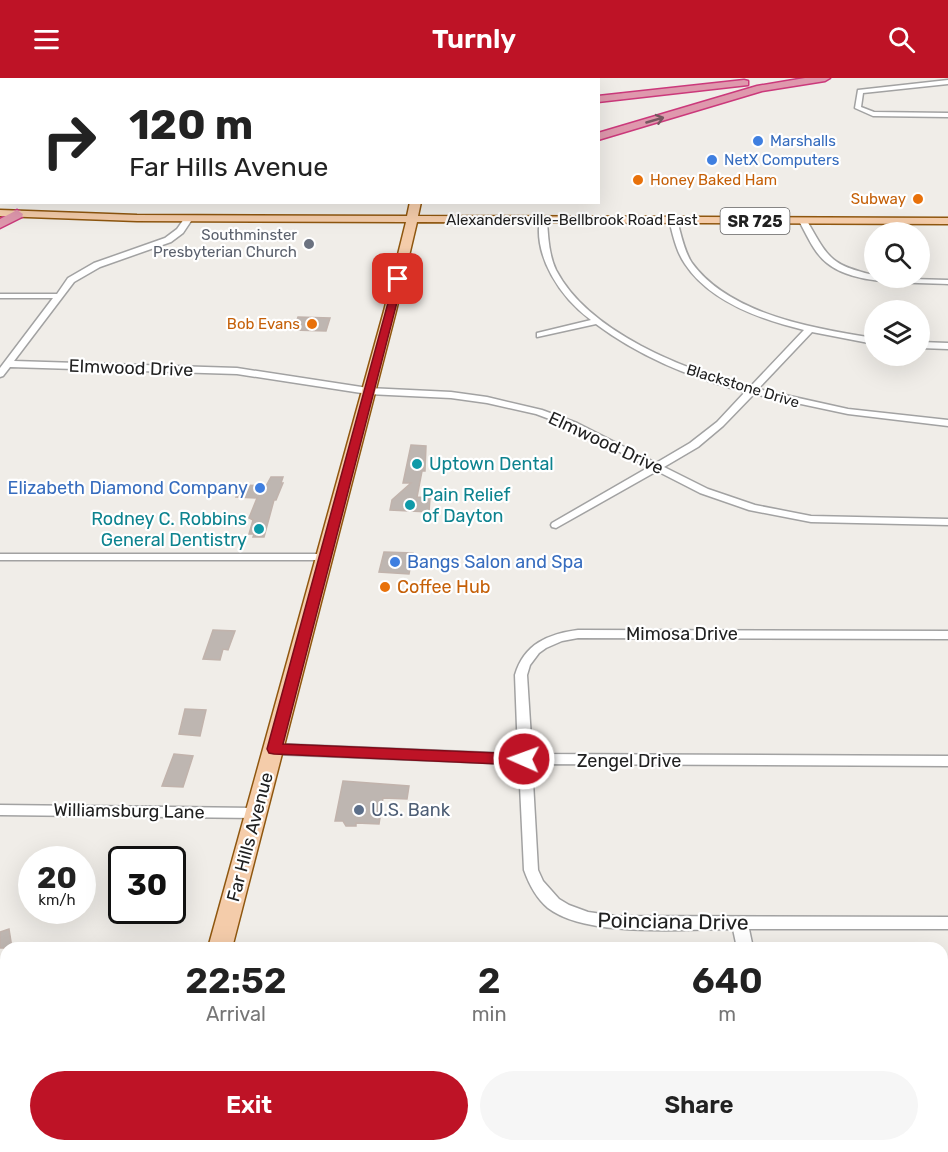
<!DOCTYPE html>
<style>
:root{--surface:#fff;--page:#f6f6f6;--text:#222;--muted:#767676;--accent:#be1326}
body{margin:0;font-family:Rubik,sans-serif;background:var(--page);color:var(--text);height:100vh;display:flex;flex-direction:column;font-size:22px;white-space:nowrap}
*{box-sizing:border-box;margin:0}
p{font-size:20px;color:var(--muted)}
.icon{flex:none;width:33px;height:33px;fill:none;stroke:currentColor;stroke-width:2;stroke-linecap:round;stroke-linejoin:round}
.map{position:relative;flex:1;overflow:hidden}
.panel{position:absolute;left:0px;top:864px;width:948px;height:210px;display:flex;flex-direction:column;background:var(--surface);border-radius:18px 18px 0 0;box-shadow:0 6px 24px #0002}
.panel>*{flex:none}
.hud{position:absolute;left:0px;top:0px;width:600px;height:126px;box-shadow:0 6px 24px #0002;background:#fff;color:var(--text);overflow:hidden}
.buttons{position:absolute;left:864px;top:144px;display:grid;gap:12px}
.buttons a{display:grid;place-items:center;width:66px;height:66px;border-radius:50%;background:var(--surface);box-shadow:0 6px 24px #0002;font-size:30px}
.speed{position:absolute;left:18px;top:768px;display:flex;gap:12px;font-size:30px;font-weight:700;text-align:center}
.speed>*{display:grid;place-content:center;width:78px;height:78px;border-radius:50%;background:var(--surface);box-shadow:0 6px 24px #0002;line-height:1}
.speed small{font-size:15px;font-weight:400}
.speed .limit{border:3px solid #111;border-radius:9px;background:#fff;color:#111}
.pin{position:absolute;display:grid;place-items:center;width:51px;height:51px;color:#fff;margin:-26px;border-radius:12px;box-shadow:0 3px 9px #0006}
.me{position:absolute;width:66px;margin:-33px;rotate:272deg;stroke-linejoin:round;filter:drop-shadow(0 0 4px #0008)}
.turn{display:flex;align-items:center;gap:21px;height:126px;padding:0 30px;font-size:27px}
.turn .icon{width:78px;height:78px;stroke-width:2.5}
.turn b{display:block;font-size:42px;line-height:51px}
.eta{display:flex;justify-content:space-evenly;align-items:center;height:102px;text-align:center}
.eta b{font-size:36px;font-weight:600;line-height:42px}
.primary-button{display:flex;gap:12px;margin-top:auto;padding:12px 30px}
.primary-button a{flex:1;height:69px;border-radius:36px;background:var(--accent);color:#fff;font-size:24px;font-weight:600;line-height:69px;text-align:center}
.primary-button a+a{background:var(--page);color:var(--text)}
header{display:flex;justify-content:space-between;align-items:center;height:78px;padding:0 30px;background:var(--accent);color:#fff;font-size:27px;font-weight:600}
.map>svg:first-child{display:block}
.cemetery{fill:#acc7ad}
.building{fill:#beb6b1;stroke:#c1b3ac;stroke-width:1.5}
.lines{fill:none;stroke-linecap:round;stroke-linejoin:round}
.minor-casing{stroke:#a2a2a2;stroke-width:3}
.primary-casing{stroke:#8f570f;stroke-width:3}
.motorway-casing{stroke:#cb397b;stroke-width:3}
.minor{fill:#fff;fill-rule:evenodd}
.primary{fill:#f4ccaa;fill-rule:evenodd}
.motorway{fill:#df98ad;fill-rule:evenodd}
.oneway{stroke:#765760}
.route{fill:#be1326;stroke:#7c0c19;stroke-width:1.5}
.shop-dot{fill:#3f7fe0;stroke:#fff;stroke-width:2}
.food-dot{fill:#e8710a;stroke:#fff;stroke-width:2}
.worship-dot{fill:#6b7280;stroke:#fff;stroke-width:2}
.culture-dot{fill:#0f9aa8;stroke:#fff;stroke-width:2}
.service-dot{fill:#5c6f8a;stroke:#fff;stroke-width:2}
.labels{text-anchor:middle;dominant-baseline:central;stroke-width:4.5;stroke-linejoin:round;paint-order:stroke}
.far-shop-label{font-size:15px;fill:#366cbe;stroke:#fff;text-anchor:start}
.far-food-label{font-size:15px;fill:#c56008;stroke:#fff;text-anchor:end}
.far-street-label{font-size:15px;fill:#212121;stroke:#fff}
.far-worship-label{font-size:15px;fill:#5b616d;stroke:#fff;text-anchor:end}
.shield{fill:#fff;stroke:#646464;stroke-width:1.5}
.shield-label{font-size:16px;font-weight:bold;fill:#212121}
.street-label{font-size:18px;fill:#212121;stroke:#fff}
.culture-label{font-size:18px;fill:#0d838f;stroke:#fff;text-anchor:start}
.shop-label{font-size:18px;fill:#366cbe;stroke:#fff;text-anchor:end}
.food-label{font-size:18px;fill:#c56008;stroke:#fff;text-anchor:start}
.service-label{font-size:18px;fill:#4e5e75;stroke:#fff;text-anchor:start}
.near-street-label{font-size:21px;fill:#212121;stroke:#fff}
</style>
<header><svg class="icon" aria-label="menu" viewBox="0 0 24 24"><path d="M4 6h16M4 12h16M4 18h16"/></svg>Turnly<svg class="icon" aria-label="search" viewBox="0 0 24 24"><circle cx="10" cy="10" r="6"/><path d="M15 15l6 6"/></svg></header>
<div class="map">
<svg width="948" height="1074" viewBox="0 0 948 1074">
<rect width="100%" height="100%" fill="#f0ede8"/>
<path class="cemetery" d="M 309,1068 L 615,1068 L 616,1074 L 308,1074 Z"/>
<path class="building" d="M 298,239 L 330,240 L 326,253 L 293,252 Z
M 411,367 L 426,368 L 425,393 L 422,393 L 417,419 L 430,420 L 429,434 L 390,432 L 392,422 L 411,405 L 403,405 Z
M 271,399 L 283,399 L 281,405 L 283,405 L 276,422 L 274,422 L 264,459 L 253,459 L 254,456 L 249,456 L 253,442 L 249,440 L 257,420 L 236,419 L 241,407 L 266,408 Z
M 384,474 L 413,475 L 409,496 L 379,494 Z
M 213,552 L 235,553 L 228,572 L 223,571 L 220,582 L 203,581 Z
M 185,631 L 206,632 L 200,658 L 179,656 Z
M 174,676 L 193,678 L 183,709 L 162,708 Z
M 343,703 L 409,708 L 407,721 L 383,720 L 379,746 L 356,745 L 356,748 L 346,748 L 343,743 L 335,743 Z
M 9,851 L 12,870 L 0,870 L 0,854 Z"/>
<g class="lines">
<g class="minor-casing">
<path id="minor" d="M 19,0 L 25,0 L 17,2 Z
M 948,2 L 948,6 L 863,15 L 861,29 L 874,34 L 948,35 L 948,39 L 873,38 L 855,30 L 858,12 Z
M 0,4 L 2,4 L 2,8 L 0,8 Z
M 2,17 L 2,21 L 0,22 L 0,18 Z
M 186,138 L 193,140 L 183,155 L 171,164 L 100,189 L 74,204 L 14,283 L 237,290 L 368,310 L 451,314 L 487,319 L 542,332 L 577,345 L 656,385 L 690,365 L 717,344 L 745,314 C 692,300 640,279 596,246 L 537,259 L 537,255 L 591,242 C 561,220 533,179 540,140 L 547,142 C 548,159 549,177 556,192 C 589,255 685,292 750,309 L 804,252 C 762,242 710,224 685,186 C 676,173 673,157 669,142 L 673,140 L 677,142 C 681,156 684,173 692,185 C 730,237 816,251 874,260 L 874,266 L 812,254 L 758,311 L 848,331 L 948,342 L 948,348 L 848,336 L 754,316 L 723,348 L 698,369 L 664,389 L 708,411 L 755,427 L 811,438 L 948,441 L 948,447 L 811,444 L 749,432 L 700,415 L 657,393 L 556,450 L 552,449 L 551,447 L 552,445 L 649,389 L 571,349 L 536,336 L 487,325 L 451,320 L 368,316 L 237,296 L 10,289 L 3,298 L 0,299 L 0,290 L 53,220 L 0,220 L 0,216 L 57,216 L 68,200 L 94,185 L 165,160 L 177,151 Z
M 800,141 L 806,141 C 828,179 829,187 874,197 L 874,200 L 948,202 L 948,206 C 913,204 855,208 827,185 C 814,175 807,157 799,143 Z
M 920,264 L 948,265 L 948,271 L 920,270 Z
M 0,476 L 325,476 L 331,479 L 325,482 L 0,482 Z
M 578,552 L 948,553 L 948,561 L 578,560 L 562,563 L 546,570 L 539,575 L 530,587 L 527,597 L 532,676 L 948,678 L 948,688 L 532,686 L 538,792 L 543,803 L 559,821 L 569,827 L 588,834 L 616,838 L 948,839 L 948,851 L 749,851 L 753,870 L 737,870 L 733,851 C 684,851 587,860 548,830 C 536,820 529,806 524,792 L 519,686 L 274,676 L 269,674 L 267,671 L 269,668 L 274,666 L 518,676 L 515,597 C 524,566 548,556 578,552 Z
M 0,727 L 257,730 L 262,731 L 264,735 L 262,739 L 257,740 L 0,737 Z
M 762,1068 L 780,1068 L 781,1074 L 763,1074 Z"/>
</g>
<g class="primary-casing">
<path id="primary" d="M 447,0 L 455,0 L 455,2 L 447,2 Z
M 410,124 L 421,124 L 418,138 L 948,140 L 948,146 L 417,144 L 396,233 L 232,870 L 208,870 L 384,233 L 406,144 L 137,143 L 0,138 L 0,132 L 137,137 L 407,138 Z
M 148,1068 L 176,1068 L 174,1074 L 146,1074 Z"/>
</g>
<g class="motorway-casing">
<path id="motorway" d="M 425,0 L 436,0 L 424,2 Z
M 463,0 L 478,0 L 479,2 L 464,2 Z
M 549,0 L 592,0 L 548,2 Z
M 805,0 L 830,0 L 825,3 L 762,13 L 598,62 L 598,55 L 757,8 Z
M 744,2 L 748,3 L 748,7 L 598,24 L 598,18 Z
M 0,95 L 2,95 L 2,103 L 0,103 Z
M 17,132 L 23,136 L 22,139 L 0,150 L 0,141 Z"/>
</g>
<use href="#minor" class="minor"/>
<use href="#primary" class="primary"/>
<use href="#motorway" class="motorway"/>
</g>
<defs><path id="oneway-shaft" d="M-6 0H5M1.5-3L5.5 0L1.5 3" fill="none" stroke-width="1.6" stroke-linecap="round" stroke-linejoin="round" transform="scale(1.5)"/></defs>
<use class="oneway" href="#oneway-shaft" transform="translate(655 42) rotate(-16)"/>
<path class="route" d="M 395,199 L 403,201 L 283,666 L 524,676 L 529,678 L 532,681 L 529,685 L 524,687 L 274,676 L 269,675 L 267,671 Z"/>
<g class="shop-dot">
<circle cx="758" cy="63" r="6"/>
<circle cx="712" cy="82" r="6"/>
<circle cx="260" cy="410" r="6"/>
<circle cx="395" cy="484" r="6"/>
</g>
<g class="food-dot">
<circle cx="638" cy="102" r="6"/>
<circle cx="918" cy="121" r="6"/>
<circle cx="312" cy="246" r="6"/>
<circle cx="385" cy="509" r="6"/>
</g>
<circle class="worship-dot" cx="309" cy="166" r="6"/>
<g class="culture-dot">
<circle cx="417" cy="386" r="6"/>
<circle cx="410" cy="427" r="6"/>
<circle cx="259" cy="451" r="6"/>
</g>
<circle class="service-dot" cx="359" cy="732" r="6"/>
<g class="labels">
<g class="far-shop-label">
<text x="770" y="63">Marshalls</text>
<text x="724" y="82">NetX Computers</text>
</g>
<g class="far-food-label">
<text x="650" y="102" text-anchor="start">Honey Baked Ham</text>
<text x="906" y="121">Subway</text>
<text x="300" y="246">Bob Evans</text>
</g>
<g class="far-street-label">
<text x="572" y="142">Alexandersville-Bellbrook Road East</text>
<text transform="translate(743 308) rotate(17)">Blackstone Drive</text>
</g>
<g class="far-worship-label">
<text x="297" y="157">Southminster<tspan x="297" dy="17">Presbyterian Church</tspan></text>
</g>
<rect class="shield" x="720.5" y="130" width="69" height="26" rx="4.5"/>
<g class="shield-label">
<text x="755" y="143">SR 725</text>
</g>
<g class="street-label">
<text transform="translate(131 290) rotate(2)">Elmwood Drive</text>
<text transform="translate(606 365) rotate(25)">Elmwood Drive</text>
<text x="682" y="556">Mimosa Drive</text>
<text x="629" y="683">Zengel Drive</text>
<text transform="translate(129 733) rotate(1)">Williamsburg Lane</text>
<text transform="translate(250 759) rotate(-75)">Far Hills Avenue</text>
</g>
<g class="culture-label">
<text x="429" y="386">Uptown Dental</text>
<text x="422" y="417">Pain Relief<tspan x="422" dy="21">of Dayton</tspan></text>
<text x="247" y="441" text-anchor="end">Rodney C. Robbins<tspan x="247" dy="21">General Dentistry</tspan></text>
</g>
<g class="shop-label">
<text x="248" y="410">Elizabeth Diamond Company</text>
<text x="407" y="484" text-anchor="start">Bangs Salon and Spa</text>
</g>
<g class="food-label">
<text x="397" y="509">Coffee Hub</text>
</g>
<g class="service-label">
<text x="371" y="732">U.S. Bank</text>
</g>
<g class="near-street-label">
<text transform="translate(673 843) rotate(1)">Poinciana Drive</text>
</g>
</g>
</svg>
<div class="buttons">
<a><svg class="icon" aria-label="search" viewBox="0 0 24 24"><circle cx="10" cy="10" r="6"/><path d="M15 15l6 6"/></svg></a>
<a><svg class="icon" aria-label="layers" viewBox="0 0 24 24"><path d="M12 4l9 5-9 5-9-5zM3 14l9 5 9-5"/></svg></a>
</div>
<div class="speed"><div>20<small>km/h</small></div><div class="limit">30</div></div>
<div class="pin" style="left:398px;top:201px;background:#d93025"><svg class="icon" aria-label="arrive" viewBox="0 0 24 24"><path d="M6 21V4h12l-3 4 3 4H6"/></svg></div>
<svg class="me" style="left:524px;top:681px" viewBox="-20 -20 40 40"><circle r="17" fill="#be1326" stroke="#fff" stroke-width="3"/><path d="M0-11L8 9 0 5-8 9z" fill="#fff"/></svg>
<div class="hud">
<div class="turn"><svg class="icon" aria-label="right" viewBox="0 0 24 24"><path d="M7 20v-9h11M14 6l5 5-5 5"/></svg><div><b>120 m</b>Far Hills Avenue</div></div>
</div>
<section class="panel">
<div class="eta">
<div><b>22:52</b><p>Arrival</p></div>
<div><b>2</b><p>min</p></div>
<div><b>640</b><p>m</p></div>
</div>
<div class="primary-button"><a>Exit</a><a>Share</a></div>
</section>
</div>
